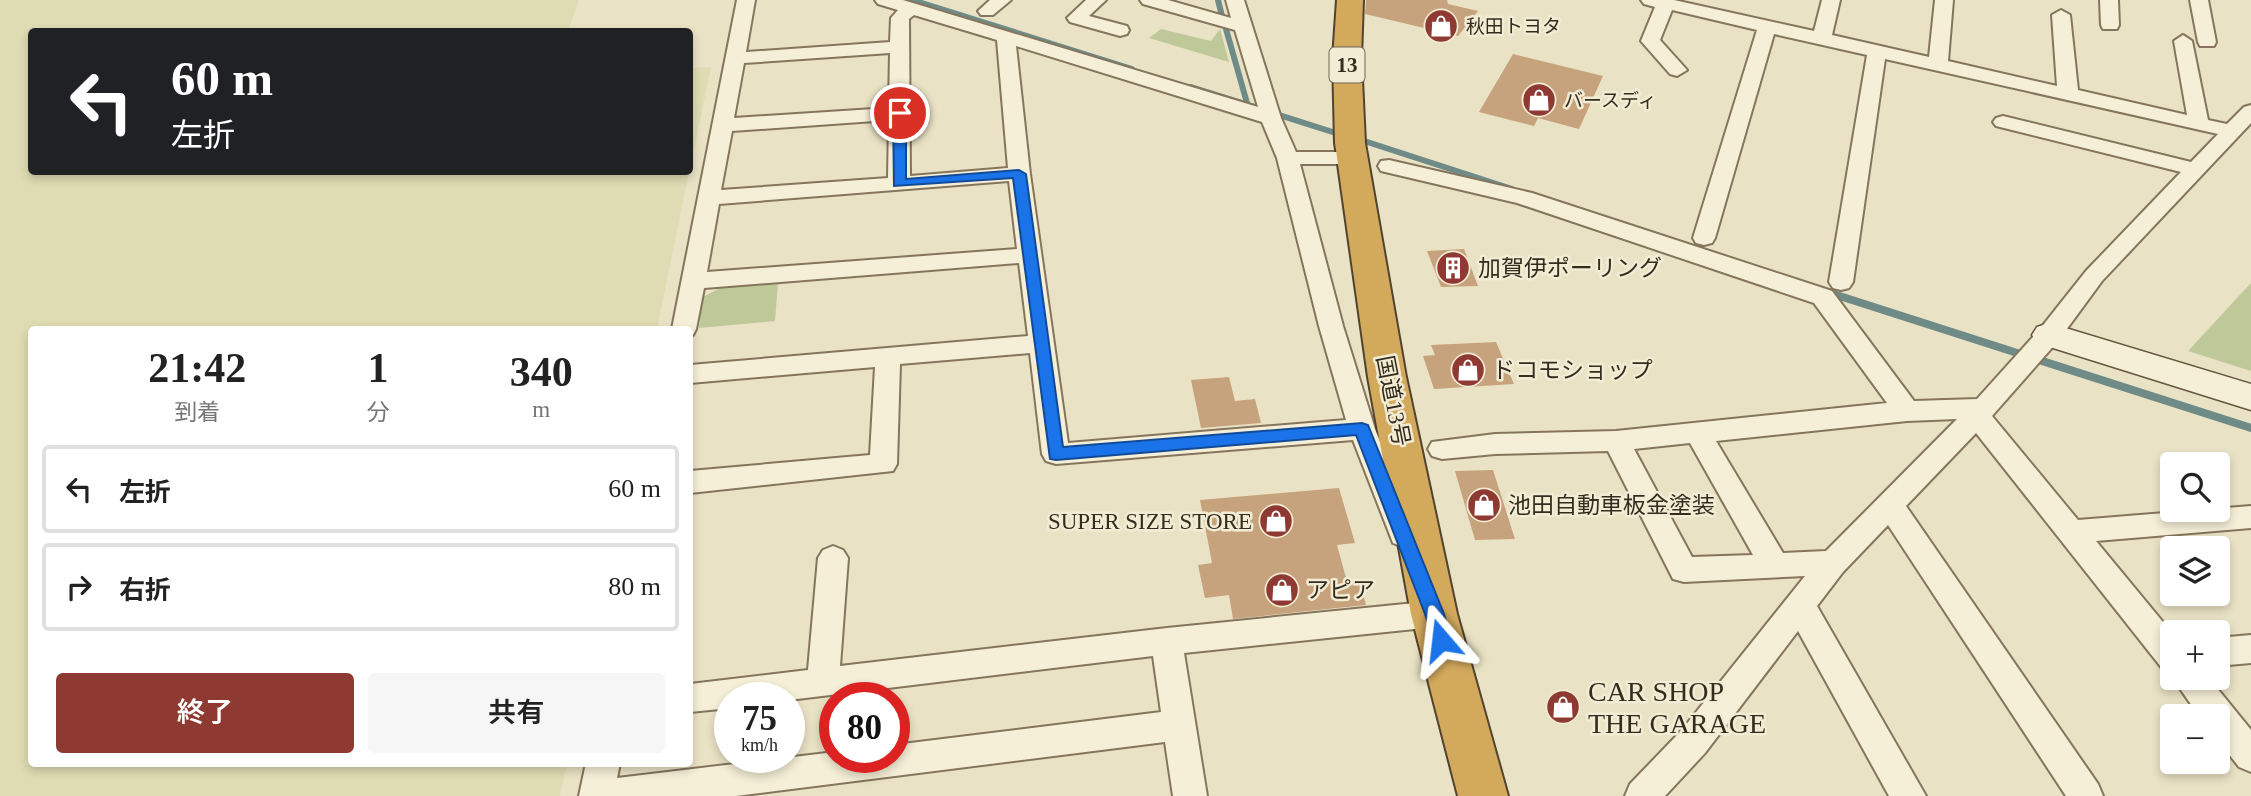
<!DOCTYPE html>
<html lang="ja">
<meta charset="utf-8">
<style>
:root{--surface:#fff;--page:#f6f6f6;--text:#222;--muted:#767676;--line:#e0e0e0;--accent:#8e3931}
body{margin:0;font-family:"Times New Roman","Noto Sans JP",serif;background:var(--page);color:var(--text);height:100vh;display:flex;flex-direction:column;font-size:26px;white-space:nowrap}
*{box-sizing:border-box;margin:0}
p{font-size:23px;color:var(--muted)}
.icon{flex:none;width:38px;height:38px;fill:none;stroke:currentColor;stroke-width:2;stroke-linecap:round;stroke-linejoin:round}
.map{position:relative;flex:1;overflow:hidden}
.panel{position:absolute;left:28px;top:326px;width:665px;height:441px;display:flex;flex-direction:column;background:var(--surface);border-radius:7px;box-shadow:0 4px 10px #0003}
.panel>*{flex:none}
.guide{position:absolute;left:28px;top:28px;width:665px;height:147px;border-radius:7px;box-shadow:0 4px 10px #0003;background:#202124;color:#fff;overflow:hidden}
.tools{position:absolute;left:2160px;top:452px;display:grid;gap:14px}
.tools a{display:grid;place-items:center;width:70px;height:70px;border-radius:7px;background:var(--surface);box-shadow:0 4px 10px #0003;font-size:35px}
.speed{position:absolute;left:714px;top:682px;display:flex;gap:14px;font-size:35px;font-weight:700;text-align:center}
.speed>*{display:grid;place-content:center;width:91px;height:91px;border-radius:50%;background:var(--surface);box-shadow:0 4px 10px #0003;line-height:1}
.speed small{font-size:18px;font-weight:400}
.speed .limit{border:10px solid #d22;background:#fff;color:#111}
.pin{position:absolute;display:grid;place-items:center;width:60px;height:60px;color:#fff;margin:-30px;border:4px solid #fff;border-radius:50%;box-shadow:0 2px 7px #0007}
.me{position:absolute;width:77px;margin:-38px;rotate:343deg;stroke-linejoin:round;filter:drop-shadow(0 0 5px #0008)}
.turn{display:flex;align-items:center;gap:24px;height:147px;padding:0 28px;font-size:32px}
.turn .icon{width:91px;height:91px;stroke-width:2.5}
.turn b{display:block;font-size:49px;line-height:60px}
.eta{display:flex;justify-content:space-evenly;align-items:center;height:119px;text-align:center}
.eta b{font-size:42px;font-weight:600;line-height:49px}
.primary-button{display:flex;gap:14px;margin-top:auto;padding:14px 28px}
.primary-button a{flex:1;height:80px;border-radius:7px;background:var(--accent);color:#fff;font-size:28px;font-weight:600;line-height:80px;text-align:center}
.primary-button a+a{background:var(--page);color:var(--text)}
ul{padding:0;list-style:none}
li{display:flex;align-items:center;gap:21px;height:88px;margin:0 14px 10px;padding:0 14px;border:4px solid var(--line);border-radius:7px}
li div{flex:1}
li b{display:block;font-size:26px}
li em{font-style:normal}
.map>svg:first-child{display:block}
.farmland{fill:#dfdcb3}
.green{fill:#bec899}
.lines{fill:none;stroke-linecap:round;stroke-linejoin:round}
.stream-far1{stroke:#6e8b87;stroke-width:6}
.stream{stroke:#6e8b87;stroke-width:8}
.building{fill:#c6a27d}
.street-casing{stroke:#84755c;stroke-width:4}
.secondary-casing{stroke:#66563f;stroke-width:3}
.highway-casing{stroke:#524330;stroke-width:4}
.street{fill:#f6efd7;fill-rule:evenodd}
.secondary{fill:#f6efd7;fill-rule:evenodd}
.highway{fill:#d3a95c;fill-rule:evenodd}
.route{fill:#1a73e8;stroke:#114b97;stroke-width:2}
.labels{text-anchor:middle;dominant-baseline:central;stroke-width:5;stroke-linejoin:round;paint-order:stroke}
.far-poi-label{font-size:19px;fill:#352c1f;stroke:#f2ecd4;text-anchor:start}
.shield{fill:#f2ecd4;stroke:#6e6655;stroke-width:2}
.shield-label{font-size:21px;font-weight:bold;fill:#352c1f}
.poi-label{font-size:23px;fill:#352c1f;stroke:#f2ecd4;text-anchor:start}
.street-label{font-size:23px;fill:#352c1f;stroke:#f2ecd4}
.near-poi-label{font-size:28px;fill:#352c1f;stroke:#f2ecd4;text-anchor:start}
</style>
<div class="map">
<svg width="2251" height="796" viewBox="0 0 2251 796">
<rect width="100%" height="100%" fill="#eae2c5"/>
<path class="farmland" d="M 0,0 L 579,0 L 568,31 L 32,32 L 32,172 L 689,172 L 657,329 L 32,329 L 32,763 L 567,763 L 560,796 L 0,796 Z
M 711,67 L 690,169 L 690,68 Z"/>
<path class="green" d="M 1161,29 L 1211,41 L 1220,29 L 1229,62 L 1149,38 Z
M 778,282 L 775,321 L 699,328 L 703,297 L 720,288 Z
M 2251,283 L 2251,371 L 2188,351 Z"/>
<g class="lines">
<path class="stream-far1" d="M 912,0 L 1132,69
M 1218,0 L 1222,16
M 1226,29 L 1247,103
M 1191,87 L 1342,135
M 1355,138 L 1512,189"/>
<path class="stream" d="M 1824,291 L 2251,428"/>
</g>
<path class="building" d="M 1366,0 L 1447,0 L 1448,4 L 1478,11 L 1458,36 L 1365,14 Z
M 1513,54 L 1603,76 L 1579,129 L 1538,118 L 1534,126 L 1479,112 Z
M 1464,249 L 1478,286 L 1441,287 L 1427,251 Z
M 1496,342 L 1514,384 L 1434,389 L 1423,356 L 1435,355 L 1431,345 Z
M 1229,377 L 1235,401 L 1255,399 L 1261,423 L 1201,428 L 1191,380 Z
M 1493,470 L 1515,539 L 1475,540 L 1455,471 Z
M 1339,488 L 1355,543 L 1337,545 L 1348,585 L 1360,584 L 1366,605 L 1233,619 L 1229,595 L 1205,598 L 1198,565 L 1212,563 L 1200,500 Z"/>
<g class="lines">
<g class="street-casing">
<path id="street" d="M 737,0 L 755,0 L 746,52 L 890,42 L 891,18 L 898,10 L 878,4 L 875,0 L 903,0 L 1258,107 L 1235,30 L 1143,4 L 1140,0 L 1168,0 L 1231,18 L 1226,0 L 1244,0 L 1281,118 L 1296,152 L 1354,152 L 1362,153 L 1365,158 L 1362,163 L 1354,164 L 1300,164 L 1343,326 L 1375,429 L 1418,535 L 1413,543 L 1403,547 L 1393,543 L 1353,440 L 1056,464 L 1046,461 L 1042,454 L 1030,353 L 900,364 L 897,464 L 893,471 L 690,493 L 690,471 L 870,455 L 875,367 L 690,383 L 690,365 L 1028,336 L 1019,263 L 704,288 L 696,329 L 693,335 L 690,336 L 690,329 L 672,329 ZM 914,15 L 997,40 L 1008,168 L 910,176 L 909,19 ZM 1016,46 L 1262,122 L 1277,158 L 1319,326 L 1346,420 L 1068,443 L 1030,174 ZM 890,53 L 889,108 L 734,118 L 744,63 ZM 889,120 L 888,178 L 721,190 L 732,131 ZM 1009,181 L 1017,249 L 707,272 L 719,204 Z
M 990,0 L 1011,0 L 993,15 L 981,15 L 978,11 Z
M 1086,0 L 1106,0 L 1089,16 L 1127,26 L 1129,30 L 1127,34 L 1120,36 L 1070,22 L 1067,18 Z
M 1641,0 L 1674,0 L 1814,31 L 1822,0 L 1840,0 L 1832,35 L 1929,57 L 1935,0 L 1953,0 L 1948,61 L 2057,86 L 2052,15 L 2061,10 L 2070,15 L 2078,90 L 2187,115 L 2174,41 L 2183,35 L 2192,41 L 2208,120 L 2227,124 L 2244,107 L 2251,105 L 2251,123 L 2102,281 L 2058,341 L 1992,416 L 2078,520 L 2251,506 L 2251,528 L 2096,541 L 2172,633 L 2172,671 L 2161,667 L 1976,433 L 1906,506 L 2098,784 L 2103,796 L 2066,796 L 1888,525 L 1843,572 L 1817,606 L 1926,796 L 1889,796 L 1798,631 L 1705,753 L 1665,796 L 1625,796 L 1630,784 L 1681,731 L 1805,576 L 1684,582 L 1673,579 L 1608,451 L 1495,454 L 1442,459 L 1432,456 L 1428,449 L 1432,442 L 1495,434 L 1616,431 L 1887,403 L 1814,303 L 1517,203 L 1381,171 L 1378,166 L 1381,161 L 1389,160 L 1532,193 L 1832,291 L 1914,401 L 1977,399 L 2040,329 L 2086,271 L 2181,172 L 1996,126 L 1993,122 L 1996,118 L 2003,116 L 2191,162 L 2218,134 L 1885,59 L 1853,282 L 1849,288 L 1841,290 L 1833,288 L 1829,282 L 1867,55 L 1774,34 L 1715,238 L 1712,243 L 1704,245 L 1696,243 L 1693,238 L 1757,30 L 1672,10 L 1660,40 L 1687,70 L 1677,76 L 1670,74 L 1641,41 L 1655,7 L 1644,4 ZM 1957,419 L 1826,551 L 1783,553 L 1716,441 L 1907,421 ZM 1690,443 L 1753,555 L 1692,557 L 1634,449 Z
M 2100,0 L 2118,0 L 2119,25 L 2117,29 L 2103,29 L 2101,25 Z
M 2190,0 L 2208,0 L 2216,42 L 2214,46 L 2200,46 L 2198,42 Z
M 833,546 L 843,550 L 848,558 L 840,666 L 1167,628 L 1415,603 L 1419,594 L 1430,590 L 1441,594 L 1449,614 L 1445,623 L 1434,627 L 1184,653 L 1207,796 L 1173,796 L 1165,742 L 736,796 L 579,796 L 586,763 L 620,763 L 617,778 L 835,752 L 835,758 L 894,758 L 894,745 L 1161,712 L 1153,656 L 789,700 L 789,698 L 730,698 L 730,708 L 690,712 L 690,684 L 808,670 L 818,558 L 823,550 Z
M 2251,635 L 2251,663 L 2217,666 L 2217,638 Z
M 2172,677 L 2208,677 L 2251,730 L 2251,772 L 2239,767 L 2217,739 L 2217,716 L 2199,716 Z"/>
</g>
<g class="secondary-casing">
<path id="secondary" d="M 2049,323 L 2251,384 L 2251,410 L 2037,343 L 2032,335 L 2037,327 Z"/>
</g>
<g class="highway-casing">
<path id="highway" d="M 1337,0 L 1363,0 L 1361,58 L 1365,143 L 1406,377 L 1457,614 L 1508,796 L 1458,796 L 1411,614 L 1368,377 L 1335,143 L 1333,58 Z"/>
</g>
<use href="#street" class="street"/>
<use href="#secondary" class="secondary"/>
<use href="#highway" class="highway"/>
</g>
<path class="route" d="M 900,109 L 906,113 L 906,179 L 1019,170 L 1026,174 L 1063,447 L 1362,423 L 1368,425 L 1444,614 L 1451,640 L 1448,646 L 1441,648 L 1435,646 L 1425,614 L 1356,435 L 1056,460 L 1050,459 L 1013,178 L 894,186 L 893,113 Z"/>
<defs>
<g id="shop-disc" transform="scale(1.75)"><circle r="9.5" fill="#8e3931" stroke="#f2ecd4"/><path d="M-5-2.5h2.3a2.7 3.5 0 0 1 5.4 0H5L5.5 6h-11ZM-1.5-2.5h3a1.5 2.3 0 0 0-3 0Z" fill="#fff"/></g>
<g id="building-disc" transform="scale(1.75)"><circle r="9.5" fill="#8e3931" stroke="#f2ecd4"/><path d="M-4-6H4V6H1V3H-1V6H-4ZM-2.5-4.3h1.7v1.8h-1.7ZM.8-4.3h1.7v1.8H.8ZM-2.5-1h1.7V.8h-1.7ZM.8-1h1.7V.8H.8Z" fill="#fff"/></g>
</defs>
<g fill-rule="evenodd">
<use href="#shop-disc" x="1441" y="26"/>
<use href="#shop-disc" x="1539" y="100"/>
<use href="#building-disc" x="1453" y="268"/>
<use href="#shop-disc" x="1468" y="370"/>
<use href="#shop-disc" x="1484" y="505"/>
<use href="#shop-disc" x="1276" y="521"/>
<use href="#shop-disc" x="1282" y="590"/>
<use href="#shop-disc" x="1563" y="707"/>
</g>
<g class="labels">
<g class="far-poi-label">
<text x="1466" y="26">秋田トヨタ</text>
<text x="1564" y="100">バースディ</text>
</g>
<rect class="shield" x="1329.5" y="47.5" width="35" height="35" rx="5"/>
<g class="shield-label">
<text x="1347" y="65">13</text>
</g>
<g class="poi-label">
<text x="1478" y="268">加賀伊ポーリング</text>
<text x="1492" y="370">ドコモショップ</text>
<text x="1508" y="505">池田自動車板金塗装</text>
<text x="1252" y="521" text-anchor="end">SUPER SIZE STORE</text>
<text x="1306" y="590">アピア</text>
</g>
<g class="street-label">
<text transform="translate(1393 401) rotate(79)">国道13号</text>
</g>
<g class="near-poi-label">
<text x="1588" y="691">CAR SHOP<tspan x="1588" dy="32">THE GARAGE</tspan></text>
</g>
</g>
</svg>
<div class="tools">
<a><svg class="icon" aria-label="search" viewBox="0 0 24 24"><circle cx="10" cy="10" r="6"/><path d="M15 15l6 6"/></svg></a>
<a><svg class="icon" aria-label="layers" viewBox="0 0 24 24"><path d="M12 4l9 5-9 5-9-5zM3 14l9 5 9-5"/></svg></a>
<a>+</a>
<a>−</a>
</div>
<div class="speed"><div>75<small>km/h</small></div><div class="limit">80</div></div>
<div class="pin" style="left:900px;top:113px;background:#d93025"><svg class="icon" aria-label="arrive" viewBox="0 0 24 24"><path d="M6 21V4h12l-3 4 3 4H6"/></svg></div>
<svg class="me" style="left:1441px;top:640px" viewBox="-20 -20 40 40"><path d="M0-17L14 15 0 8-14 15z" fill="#1a73e8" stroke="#fff" stroke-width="4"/></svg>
<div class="guide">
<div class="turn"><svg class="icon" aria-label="left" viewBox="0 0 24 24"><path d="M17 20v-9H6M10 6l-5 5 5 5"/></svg><div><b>60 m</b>左折</div></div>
</div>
<section class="panel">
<div class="eta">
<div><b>21:42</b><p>到着</p></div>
<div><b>1</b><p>分</p></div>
<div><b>340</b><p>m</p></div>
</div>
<ul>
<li><svg class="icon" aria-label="left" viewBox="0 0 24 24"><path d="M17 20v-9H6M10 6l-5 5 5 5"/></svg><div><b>左折</b></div><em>60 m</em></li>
<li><svg class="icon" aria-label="right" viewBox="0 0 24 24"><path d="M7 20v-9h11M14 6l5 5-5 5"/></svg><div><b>右折</b></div><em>80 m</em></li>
</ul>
<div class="primary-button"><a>終了</a><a>共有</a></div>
</section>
</div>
